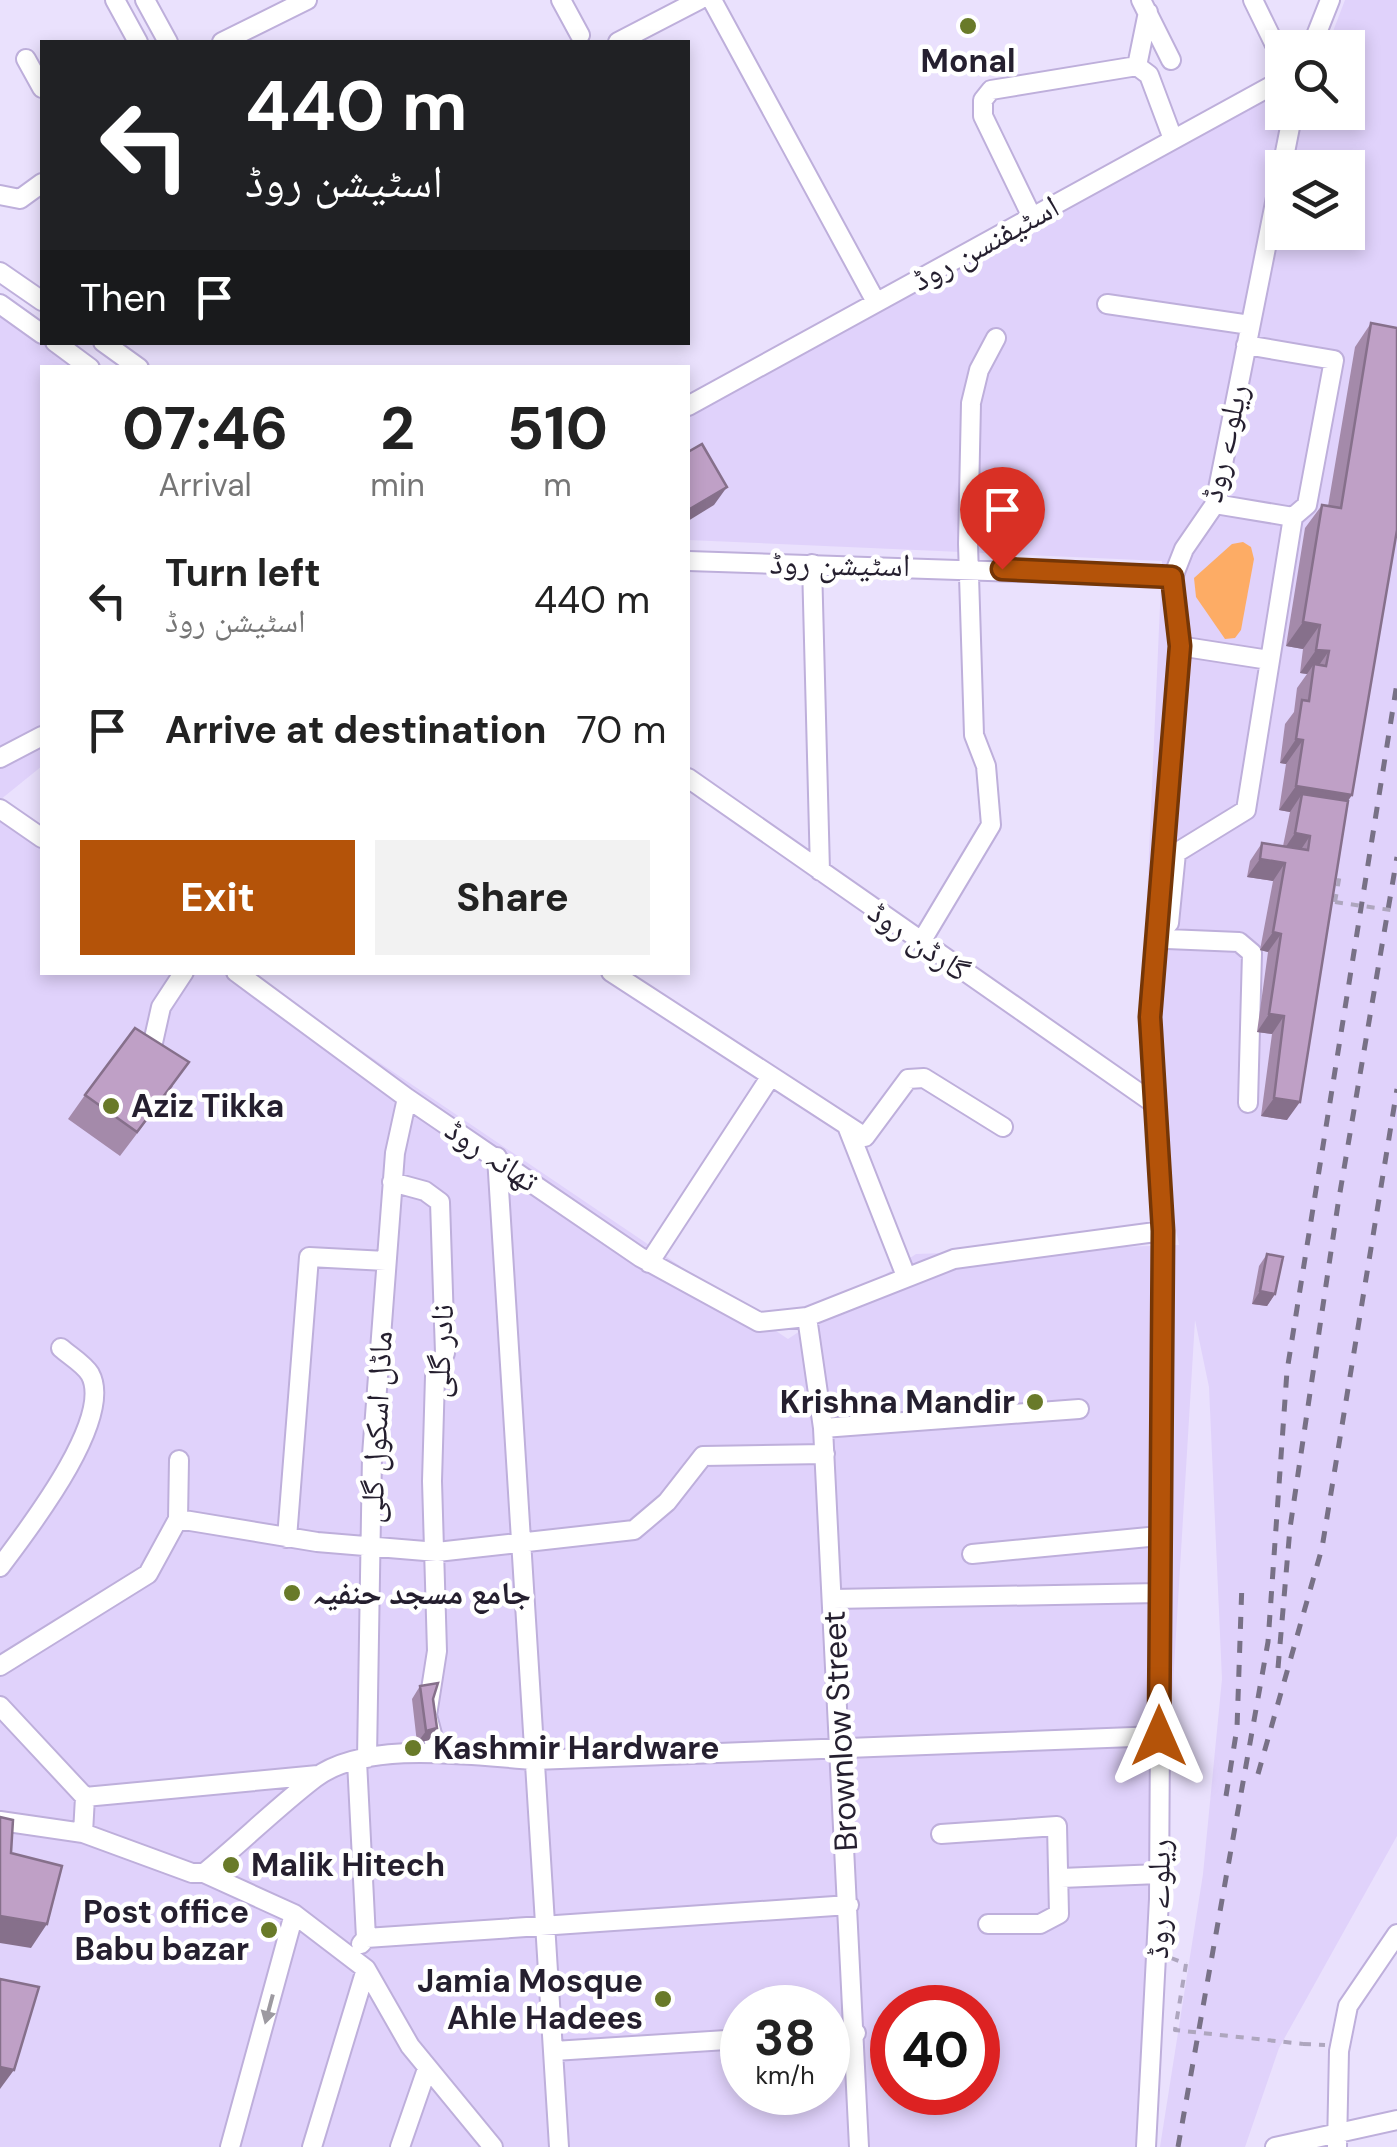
<!DOCTYPE html>
<meta charset="utf-8">
<style>
:root{--surface:#fff;--page:#f2f2f2;--text:#222;--muted:#767676;--accent:#b45309}
body{margin:0;font-family:"DM Sans","Noto Naskh Arabic",sans-serif;background:var(--page);color:var(--text);height:100vh;display:flex;flex-direction:column;font-size:38px;white-space:nowrap}
*{box-sizing:border-box;margin:0}
p{font-size:32px;color:var(--muted)}
.icon{flex:none;width:55px;height:55px;fill:none;stroke:currentColor;stroke-width:2;stroke-linecap:round;stroke-linejoin:round}
.map{position:relative;flex:1;overflow:hidden}
.side{position:absolute;left:40px;top:365px;width:650px;height:610px;display:flex;flex-direction:column;background:var(--surface);border-radius:0px;box-shadow:0 5px 15px #0003}
.side>*{flex:none}
.banner{position:absolute;left:40px;top:40px;width:650px;height:305px;border-radius:0px;box-shadow:0 5px 15px #0003;background:#202124;color:#fff;overflow:hidden}
.fabs{position:absolute;left:1265px;top:30px;display:grid;gap:20px}
.fabs a{display:grid;place-items:center;width:100px;height:100px;border-radius:0px;background:var(--surface);box-shadow:0 5px 15px #0003;font-size:50px}
.speed{position:absolute;left:720px;top:1985px;display:flex;gap:20px;font-size:50px;font-weight:700;text-align:center}
.speed>*{display:grid;place-content:center;width:130px;height:130px;border-radius:50%;background:var(--surface);box-shadow:0 5px 15px #0003;line-height:1}
.speed small{font-size:25px;font-weight:400}
.speed .limit{border:15px solid #d22;background:#fff;color:#111}
.pin{position:absolute;display:grid;place-items:center;width:85px;height:85px;color:#fff;margin:-102px -42px;border-radius:50% 50% 50% 0;rotate:-45deg;box-shadow:0 0 10px #0007}
.pin .icon{rotate:45deg}
.me{position:absolute;width:110px;margin:-55px;rotate:0deg;stroke-linejoin:round;filter:drop-shadow(0 0 8px #0008)}
.turn{display:flex;align-items:center;gap:35px;height:210px;padding:0 40px;font-size:45px}
.turn .icon{width:130px;height:130px;stroke-width:2.5}
.turn b{display:block;font-size:70px;line-height:85px}
.then{display:flex;align-items:center;height:95px;padding:0 40px;background:#0003;gap:20px;font-size:38px}
.eta{display:flex;justify-content:space-evenly;align-items:center;height:170px;text-align:center}
.eta b{font-size:60px;font-weight:700;line-height:70px}
.primary-button{display:flex;gap:20px;margin-top:auto;padding:20px 40px}
.primary-button a{flex:1;height:115px;border-radius:0px;background:var(--accent);color:#fff;font-size:40px;font-weight:700;line-height:115px;text-align:center}
.primary-button a+a{background:var(--page);color:var(--text)}
ul{padding:0;list-style:none}
li{display:flex;align-items:center;gap:30px;height:130px;padding:0 40px}
li div{flex:1}
li b{display:block;font-size:38px}
li em{font-style:normal}
.map>svg:first-child{display:block}
.built{fill:#e0d2fb;fill-rule:evenodd}
.green{fill:#fdac65}
.lines{fill:none;stroke-linecap:round;stroke-linejoin:round}
.minor-casing{stroke:#beafdb;stroke-width:22}
.path{stroke:#aea6be;stroke-width:4;stroke-dasharray:8 8;stroke-linecap:butt}
.minor{stroke:#fff;stroke-width:18}
.rail{stroke:#787186;stroke-width:5;stroke-dasharray:12 12;stroke-linecap:butt}
.path-bridge{stroke:#aea6be;stroke-width:4;stroke-dasharray:8 8;stroke-linecap:butt}
.wall{fill:#a48aaa}
.shaded-wall{fill:#86708b}
.building{fill:#bfa0c6;stroke:#86708b;stroke-width:2.5}
.oneway{fill:#9d9aa1}
.route-casing{stroke:#753606;stroke-width:25}
.route{stroke:#b45309;stroke-width:18}
.poi-dot{fill:#697a29;stroke:#fff;stroke-width:4}
.labels{text-anchor:middle;dominant-baseline:central;stroke-width:9;stroke-linejoin:round;paint-order:stroke}
.poi-label{font-size:32px;font-weight:bold;fill:#251f2f;stroke:#fff;text-anchor:start}
.street-label{font-size:32px;fill:#251f2f;stroke:#fff}
</style>
<div class="map">
<svg width="1397" height="2147" viewBox="0 0 1397 2147">
<rect width="100%" height="100%" fill="#eae1fd"/>
<path class="built" d="M 1345,0 L 1397,0 L 1397,1836 L 1279,2048 L 1245,2147 L 1160,2147 L 1203,1874 L 1222,1679 L 1209,1387 L 1195,1320 L 1145,2147 L 0,2147 L 0,805 L 42,834 L 42,972 L 247,973 L 788,1339 L 916,1254 L 1179,1245 L 1140,1056 L 1162,561 L 688,540 L 688,413 L 1144,143 L 1282,74 L 1282,112 L 1348,112 L 1348,48 L 1327,47 ZM 1282,168 L 1348,168 L 1348,232 L 1282,232 ZM 742,2008 L 828,2008 L 828,2092 L 742,2092 ZM 892,2008 L 978,2008 L 978,2092 L 892,2092 Z
M 0,311 L 76,367 L 42,368 L 42,766 L 0,800 Z"/>
<path class="green" d="M 1243,542 L 1251,547 L 1254,559 L 1241,630 L 1235,638 L 1225,639 L 1196,597 L 1194,578 L 1232,544 Z"/>
<g class="lines">
<g class="minor-casing">
<path id="minor" d="M 115,0 L 138,42
M 145,0 L 168,42
M 561,0 L 580,35
M 712,0 L 876,302
M 1141,0 L 1171,60
M 1253,0 L 1274,43 L 1282,49
M 222,42 L 307,0
M 618,42 L 699,0
M 1311,48 L 1330,0
M 26,59 L 42,88
M 1137,66 L 1148,12
M 0,195 L 20,199 L 42,183
M 1032,217 L 983,116 L 983,100 L 991,90 L 1137,66 L 1149,75 L 1173,139
M 0,272 L 42,301
M 0,304 L 42,334
M 1107,304 L 1250,325
M 55,342 L 90,368
M 103,342 L 139,368
M 688,406 L 1282,80
M 1215,504 L 1293,517
M 688,561 L 1173,577
M 812,564 L 820,871
M 1179,646 L 1269,660
M 0,758 L 42,736
M 688,778 L 1152,1102
M 0,809 L 42,838
M 1169,923 L 1176,853 L 1246,810 L 1293,517 L 1307,505 L 1334,360 L 1246,345
M 1167,939 L 1239,942 L 1252,953 L 1248,1103
M 921,942 L 991,825 L 986,766 L 974,735 L 968,544 L 971,403 L 979,370 L 996,338
M 236,972 L 407,1098 L 640,1257 L 759,1322 L 807,1317 L 954,1259 L 1163,1231
M 611,972 L 865,1137 L 908,1079 L 924,1078 L 1003,1127
M 152,1047 L 161,1007 L 184,972
M 847,1126 L 906,1276
M 497,1157 L 559,2147
M 392,1182 L 425,1191 L 440,1202 L 445,1353 L 435,1376 L 432,1481 L 437,1651 L 427,1715 L 437,1753
M 649,1263 L 771,1076
M 807,1317 L 823,1428 L 859,2147
M 823,1428 L 1079,1409
M 178,1519 L 317,1542 L 437,1552 L 634,1530 L 667,1502 L 703,1456 L 825,1454
M 287,1538 L 309,1257 L 386,1261
M 972,1554 L 1159,1536
M 0,1567 C 26,1532 115,1419 90,1374 C 84,1364 70,1356 61,1348
M 833,1599 L 1159,1593
M 0,1666 L 148,1574 L 178,1519 L 179,1460
M 0,1706 L 85,1797 L 83,1833
M 367,1758 L 372,1455 L 395,1153 L 407,1098
M 357,1761 L 366,1938 L 361,1944
M 85,1797 L 318,1775
M 0,1821 L 83,1833 L 192,1873 L 204,1873 L 294,1914 L 366,1969 L 410,2046 L 493,2147
M 941,1834 L 1057,1826 L 1059,1914 L 1040,1924 L 988,1924
M 204,1873 C 242,1842 277,1807 315,1778 C 367,1739 474,1756 534,1760 L 1159,1736
M 1061,1878 L 1159,1874
M 366,1938 L 849,1905
M 828,2034 L 856,2033
M 554,2051 L 742,2039
M 230,2147 L 294,1914
M 312,2147 L 366,1969
M 400,2147 L 427,2069
M 1146,2147 L 1159,1899 L 1163,1231 L 1150,1017 L 1179,646 L 1173,577 L 1184,549 L 1215,504 L 1293,112
M 1275,2147 L 1397,2120
M 1337,2147 L 1339,2051 L 1348,2006 L 1397,1934"/>
</g>
<path class="path" d="M 1335,902 L 1340,874
M 1171,1958 L 1186,1964
M 1303,2044 L 1325,2045"/>
<use href="#minor" class="minor"/>
<path class="rail" d="M 1278,1668 L 1290,1528 L 1338,1204 L 1397,857
M 1258,1774 L 1322,1548 L 1397,1089
M 1226,1796 L 1237,1728 L 1242,1582
M 1178,2147 L 1268,1642 L 1287,1371 L 1397,683"/>
<path class="path-bridge" d="M 1335,902 L 1397,911
M 1186,1964 L 1175,2030 L 1303,2044"/>
</g>
<path class="wall" d="M 1371,323 L 1348,801 L 1287,1120 L 1261,1116 L 1272,1034 L 1257,1032 L 1268,952 L 1260,950 L 1273,881 L 1247,877 L 1250,861 L 1262,843 L 1283,846 L 1290,812 L 1279,810 L 1286,764 L 1280,763 L 1285,724 L 1294,712 L 1297,688 L 1307,674 L 1300,673 L 1303,649 L 1286,646 L 1305,528 L 1322,505 L 1328,506 L 1355,347 Z
M 173,1086 L 120,1156 L 68,1119 L 85,1095 Z
M 1267,1254 L 1275,1294 L 1267,1306 L 1252,1304 L 1259,1266 Z
M 420,1686 L 429,1740 L 417,1743 L 412,1699 Z"/>
<path class="shaded-wall" d="M 727,487 L 714,505 L 688,521 L 688,510 Z
M 1303,622 L 1320,625 L 1303,649 L 1286,646 Z
M 1316,650 L 1329,651 L 1312,675 L 1314,664 L 1307,674 L 1300,673 Z
M 1296,739 L 1303,740 L 1286,764 L 1280,763 Z
M 1296,786 L 1352,795 L 1336,819 L 1302,794 L 1290,812 L 1279,810 Z
M 1295,833 L 1310,836 L 1298,854 L 1283,851 Z
M 1260,859 L 1285,863 L 1273,881 L 1247,877 Z
M 1273,932 L 1281,934 L 1268,952 L 1260,950 Z
M 1269,1014 L 1284,1016 L 1272,1034 L 1257,1032 Z
M 1274,1098 L 1300,1102 L 1287,1120 L 1261,1116 Z
M 1260,1291 L 1275,1294 L 1267,1306 L 1252,1304 Z
M 437,1728 L 429,1740 L 417,1743 L 426,1731 Z
M 0,1916 L 47,1924 L 31,1948 L 0,1943 Z
M 0,2067 L 14,2070 L 0,2089 Z"/>
<path class="building" d="M 1371,323 L 1397,328 L 1397,530 L 1352,795 L 1296,786 L 1303,740 L 1296,739 L 1302,700 L 1309,701 L 1314,664 L 1326,666 L 1329,651 L 1316,650 L 1320,625 L 1303,622 L 1322,505 L 1341,508 Z
M 702,444 L 727,487 L 688,510 L 688,452 Z
M 1302,794 L 1348,801 L 1300,1102 L 1274,1098 L 1284,1016 L 1269,1014 L 1281,934 L 1273,932 L 1285,863 L 1260,859 L 1262,843 L 1308,850 L 1310,836 L 1295,833 Z
M 135,1028 L 189,1062 L 137,1132 L 85,1095 Z
M 1267,1254 L 1283,1257 L 1275,1294 L 1260,1291 Z
M 438,1683 L 433,1699 L 437,1728 L 426,1731 L 420,1686 Z
M 0,1817 L 13,1820 L 11,1853 L 62,1866 L 47,1924 L 0,1916 Z
M 0,1979 L 39,1987 L 14,2070 L 0,2067 Z"/>
<defs><path id="oneway-solid" d="M-6-.8H1V-3.2L6.5 0L1 3.2V.8H-6Z" transform="scale(2.5)"/></defs>
<use class="oneway" href="#oneway-solid" transform="translate(269 2009) rotate(105)"/>
<g class="lines">
<g class="route-casing">
<path id="route" d="M 1002,569 L 1172,577 L 1180,646 L 1150,1017 L 1163,1231 L 1159,1736"/>
</g>
<use href="#route" class="route"/>
</g>
<g class="poi-dot">
<circle cx="968" cy="26" r="10"/>
<circle cx="111" cy="1106" r="10"/>
<circle cx="1035" cy="1402" r="10"/>
<circle cx="292" cy="1593" r="10"/>
<circle cx="413" cy="1748" r="10"/>
<circle cx="231" cy="1865" r="10"/>
<circle cx="269" cy="1930" r="10"/>
<circle cx="663" cy="1999" r="10"/>
</g>
<g class="labels">
<g class="poi-label">
<text x="968" y="61" text-anchor="middle">Monal</text>
<text x="131" y="1106">Aziz Tikka</text>
<text x="1015" y="1402" text-anchor="end">Krishna Mandir</text>
<text x="312" y="1593">جامع مسجد حنفیہ</text>
<text x="433" y="1748">Kashmir Hardware</text>
<text x="251" y="1865">Malik Hitech</text>
<text x="249" y="1912" text-anchor="end">Post office<tspan x="249" dy="37">Babu bazar</tspan></text>
<text x="643" y="1981" text-anchor="end">Jamia Mosque<tspan x="643" dy="37">Ahle Hadees</tspan></text>
</g>
<g class="street-label">
<text transform="translate(985 243) rotate(-29)">اسٹیفنسن روڈ</text>
<text transform="translate(1224 443) rotate(-77)">ریلوے روڈ</text>
<text transform="translate(840 564) rotate(1)">اسٹیشن روڈ</text>
<text transform="translate(919 941) rotate(35)">گارڈن روڈ</text>
<text transform="translate(492 1155) rotate(34)">تھانہ روڈ</text>
<text transform="translate(440 1351) rotate(-87)">نادر گلی</text>
<text transform="translate(376 1427) rotate(-87)">ماڈل اسکول گلی</text>
<text transform="translate(840 1731) rotate(-93)">Brownlow Street</text>
<text transform="translate(1158 1899) rotate(-89)">ریلوے روڈ</text>
</g>
</g>
</svg>
<div class="fabs">
<a><svg class="icon" aria-label="search" viewBox="0 0 24 24"><circle cx="10" cy="10" r="6"/><path d="M15 15l6 6"/></svg></a>
<a><svg class="icon" aria-label="layers" viewBox="0 0 24 24"><path d="M12 4l9 5-9 5-9-5zM3 14l9 5 9-5"/></svg></a>
</div>
<div class="speed"><div>38<small>km/h</small></div><div class="limit">40</div></div>
<div class="pin" style="left:1002px;top:569px;background:#d93025"><svg class="icon" aria-label="arrive" viewBox="0 0 24 24"><path d="M6 21V4h12l-3 4 3 4H6"/></svg></div>
<svg class="me" style="left:1159px;top:1736px" viewBox="-20 -20 40 40"><path d="M0-17L14 15 0 8-14 15z" fill="#b45309" stroke="#fff" stroke-width="4"/></svg>
<div class="banner">
<div class="turn"><svg class="icon" aria-label="left" viewBox="0 0 24 24"><path d="M17 20v-9H6M10 6l-5 5 5 5"/></svg><div><b>440 m</b>اسٹیشن روڈ</div></div>
<div class="then">Then<svg class="icon" aria-label="arrive" viewBox="0 0 24 24"><path d="M6 21V4h12l-3 4 3 4H6"/></svg></div>
</div>
<section class="side">
<div class="eta">
<div><b>07:46</b><p>Arrival</p></div>
<div><b>2</b><p>min</p></div>
<div><b>510</b><p>m</p></div>
</div>
<ul>
<li><svg class="icon" aria-label="left" viewBox="0 0 24 24"><path d="M17 20v-9H6M10 6l-5 5 5 5"/></svg><div><b>Turn left</b><p>اسٹیشن روڈ</p></div><em>440 m</em></li>
<li><svg class="icon" aria-label="arrive" viewBox="0 0 24 24"><path d="M6 21V4h12l-3 4 3 4H6"/></svg><div><b>Arrive at destination</b></div><em>70 m</em></li>
</ul>
<div class="primary-button"><a>Exit</a><a>Share</a></div>
</section>
</div>
